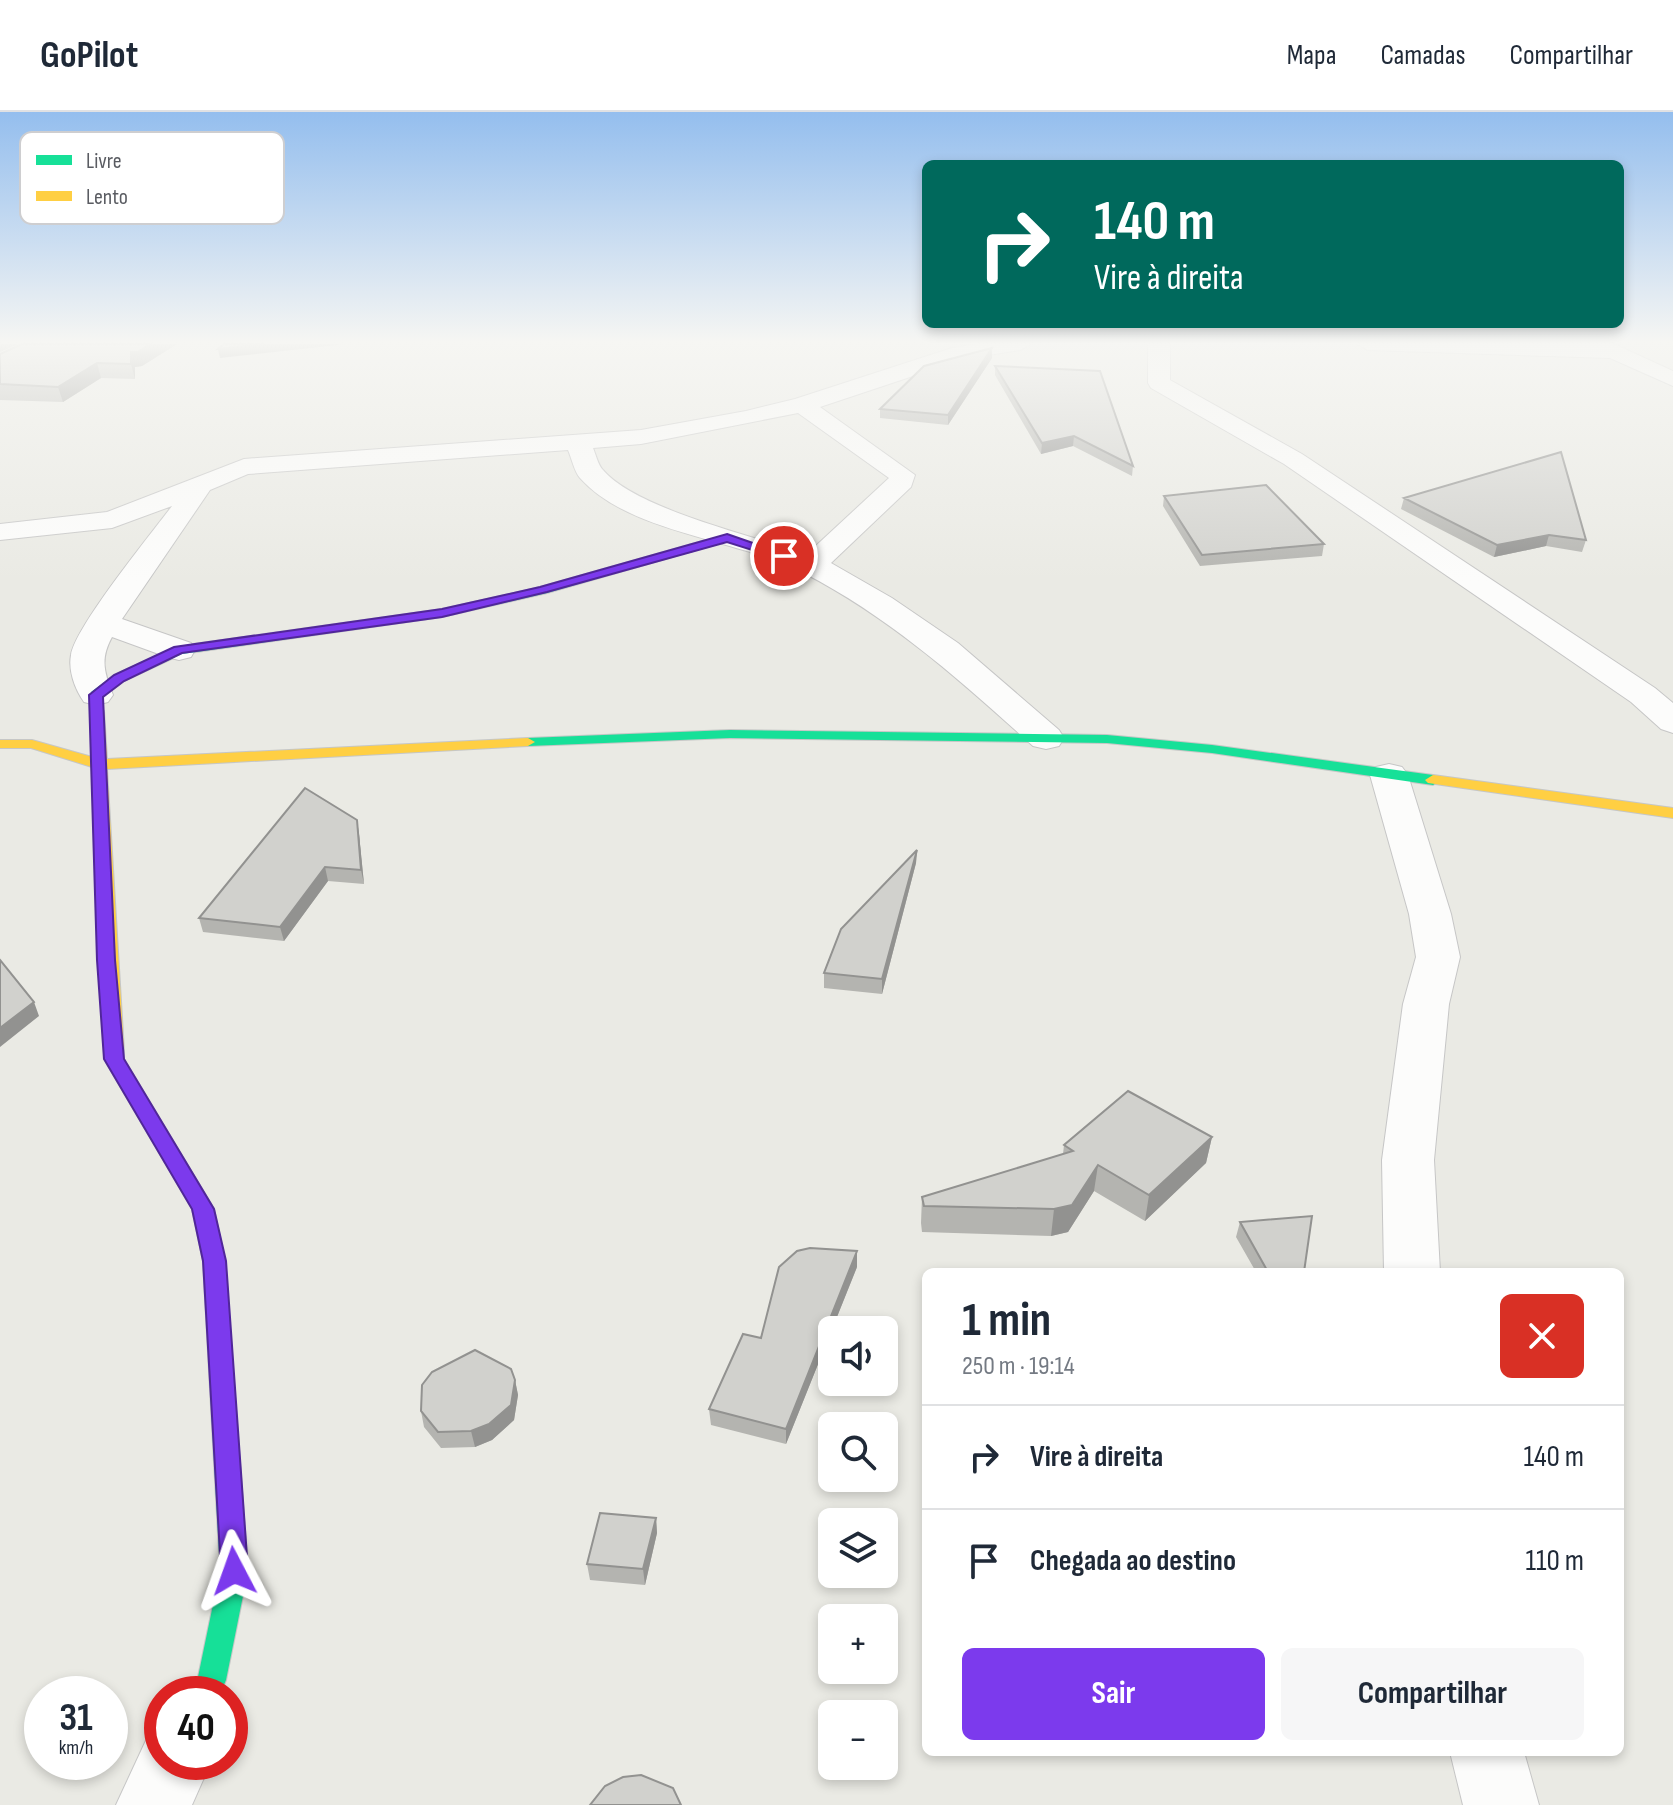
<!DOCTYPE html>
<html lang="pt">
<meta charset="utf-8">
<style>
:root{--surface:#fff;--page:#f6f6f7;--text:#1f2937;--muted:#747a83;--line:#e0e1e3;--accent:#7c3aed}
body{margin:0;font-family:"Sofia Sans Condensed",sans-serif;background:var(--page);color:var(--text);height:100vh;display:flex;flex-direction:column;font-size:30px;white-space:nowrap}
*{box-sizing:border-box;margin:0}
p{font-size:26px;color:var(--muted)}
.icon{flex:none;width:44px;height:44px;fill:none;stroke:currentColor;stroke-width:2;stroke-linecap:round;stroke-linejoin:round}
.map{position:relative;flex:1;overflow:hidden}
.details{position:absolute;left:922px;top:1156px;width:702px;height:488px;display:flex;flex-direction:column;background:var(--surface);border-radius:12px;box-shadow:0 4px 12px #0003}
.details>*{flex:none}
.guide{position:absolute;left:922px;top:48px;width:702px;height:168px;border-radius:12px;box-shadow:0 4px 12px #0003;background:#00695c;color:#fff;overflow:hidden}
.controls{position:absolute;left:818px;top:1204px;display:grid;gap:16px}
.controls a{display:grid;place-items:center;width:80px;height:80px;border-radius:12px;background:var(--surface);box-shadow:0 4px 12px #0003;font-size:40px}
.speed{position:absolute;left:24px;top:1564px;display:flex;gap:16px;font-size:40px;font-weight:700;text-align:center}
.speed>*{display:grid;place-content:center;width:104px;height:104px;border-radius:50%;background:var(--surface);box-shadow:0 4px 12px #0003;line-height:1}
.speed small{font-size:20px;font-weight:400}
.speed .limit{border:12px solid #d22;background:#fff;color:#111}
.pin{position:absolute;display:grid;place-items:center;width:68px;height:68px;color:#fff;margin:-34px;border:4px solid #fff;border-radius:50%;box-shadow:0 2px 8px #0007}
.me{position:absolute;width:88px;margin:-44px;rotate:356deg;stroke-linejoin:round;filter:drop-shadow(0 0 6px #0008)}
.turn{display:flex;align-items:center;gap:28px;height:168px;padding:0 40px;font-size:36px}
.turn .icon{width:104px;height:104px;stroke-width:2.5}
.turn b{display:block;font-size:56px;line-height:68px}
.round{display:grid;place-items:center;flex:none;width:84px;height:84px;border-radius:12px;background:var(--page)}
.headline{display:flex;align-items:center;justify-content:space-between;height:136px;padding:0 40px}
h1{font-size:48px;font-weight:700;line-height:60px}
.button{display:flex;gap:16px;margin-top:auto;padding:16px 40px}
.button a{flex:1;height:92px;border-radius:12px;background:var(--accent);color:#fff;font-size:32px;font-weight:700;line-height:92px;text-align:center}
.button a+a{background:var(--page);color:var(--text)}
ul{padding:0;list-style:none}
li{display:flex;align-items:center;gap:24px;height:104px;padding:0 40px;border-top:2px solid var(--line)}
li div{flex:1}
li b{display:block;font-size:30px}
li em{font-style:normal}
header{display:flex;align-items:center;gap:48px;box-sizing:border-box;height:112px;padding:0 40px;background:var(--surface);border-bottom:2px solid var(--line)}
header strong{font-size:38px}
nav{display:flex;gap:44px;margin-inline-start:auto;font-size:28px}
.map>svg:first-child{display:block}
.lines{fill:none;stroke-linecap:round;stroke-linejoin:round}
.street-casing{stroke:#c6c6c6;stroke-width:2}
.fast-casing{stroke:#c6c7c6;stroke-width:2}
.slow-casing{stroke:#c6c7c6;stroke-width:2}
.street{fill:#fcfcfb;fill-rule:evenodd}
.fast{fill:#16e098;fill-rule:evenodd}
.slow{fill:#ffcf43;fill-rule:evenodd}
.wall{fill:#b4b4b0}
.shaded-wall{fill:#929290}
.building{fill:#d1d1cd;stroke:#929290;stroke-width:2}
.route{fill:#7c3aed;stroke:#51269a;stroke-width:2}
.key{fill:#fff;stroke:#ceced0;stroke-width:2}
.key-label{font-size:22px;fill:#5a5c62}
</style>
<header>
<strong>GoPilot</strong>
<nav><a>Mapa</a><a>Camadas</a><a>Compartilhar</a></nav>
</header>
<div class="map">
<svg width="1673" height="1693" viewBox="0 0 1673 1693">
<rect width="100%" height="100%" fill="#eaeae4"/>
<g class="lines">
<g class="street-casing">
<path id="street" d="M 977,232 L 1031,232 L 1020,238 L 964,247 L 820,295 L 915,363 L 911,375 L 831,451 L 892,486 L 958,531 L 1059,618 L 1064,626 L 1059,634 L 1046,637 L 1033,634 C 961,569 891,506 804,461 C 740,427 630,422 580,366 C 574,359 572,347 568,338 L 248,362 L 210,378 L 122,507 L 191,531 L 195,538 L 191,545 L 179,548 L 167,545 L 112,525 C 100,547 104,560 113,583 L 108,590 L 96,593 L 84,590 C 75,577 68,559 71,543 C 75,515 151,422 172,394 L 112,416 L 0,428 L 0,412 L 107,400 L 244,347 L 641,318 L 746,299 L 795,287 L 952,236 ZM 798,301 L 889,366 L 807,442 C 756,425 636,397 603,358 C 598,353 596,343 593,336 L 641,332 Z
M 1148,232 L 1170,232 L 1170,268 L 1302,342 L 1655,576 L 1673,591 L 1673,621 L 1661,617 L 1631,590 L 1284,352 L 1151,276 L 1148,271 Z
M 1357,232 L 1614,232 L 1673,259 L 1673,274 L 1610,246 L 1368,238 Z
M 1389,652 L 1402,655 L 1408,663 L 1451,802 L 1460,845 L 1449,892 L 1434,1048 L 1440,1160 L 1384,1160 L 1382,1048 L 1403,892 L 1416,845 L 1409,802 L 1370,663 L 1376,655 Z
M 162,1618 L 162,1650 L 211,1650 L 192,1693 L 116,1693 L 148,1624 Z
M 1450,1640 L 1524,1640 L 1539,1693 L 1463,1693 Z"/>
</g>
<g class="fast-casing">
<path id="fast" d="M 727,422 L 733,426 L 731,428 L 547,481 L 442,505 L 182,542 L 124,569 L 103,584 L 102,602 L 92,602 L 91,580 L 114,563 L 179,534 L 442,497 L 540,475 Z
M 730,618 L 1107,623 L 1212,633 L 1433,663 L 1441,668 L 1433,673 L 1212,641 L 1107,631 L 730,626 L 528,634 L 521,630 L 528,626 Z
M 114,933 L 124,939 L 124,947 L 214,1097 L 225,1149 L 248,1459 L 226,1568 L 220,1582 L 190,1582 L 198,1565 L 220,1459 L 203,1149 L 192,1097 L 104,947 L 107,935 Z"/>
</g>
<g class="slow-casing">
<path id="slow" d="M 97,595 L 104,599 L 107,647 L 528,626 L 535,630 L 528,634 L 107,657 L 124,939 L 114,945 L 104,939 L 92,655 L 31,636 L 0,636 L 0,628 L 32,628 L 92,645 L 90,599 Z
M 1433,663 L 1673,696 L 1673,706 L 1428,671 L 1425,668 Z"/>
</g>
<use href="#street" class="street"/>
<use href="#fast" class="fast"/>
<use href="#slow" class="slow"/>
</g>
<path class="wall" d="M 22,232 L 177,232 L 142,254 L 135,255 L 135,267 L 101,266 L 63,290 L 0,288 L 0,242 Z
M 992,246 L 948,313 L 880,306 L 880,297 Z
M 995,254 L 1133,354 L 1132,364 L 1073,334 L 1041,342 L 995,263 Z
M 1164,384 L 1324,432 L 1322,444 L 1200,454 L 1163,394 Z
M 1404,386 L 1586,428 L 1582,440 L 1546,434 L 1494,445 L 1401,397 Z
M 359,722 L 364,772 L 328,769 L 284,829 L 203,820 L 199,806 Z
M 917,738 L 916,751 L 882,882 L 824,876 L 824,861 Z
M 1212,1025 L 1206,1051 L 1145,1109 L 1094,1079 L 1068,1120 L 1051,1124 L 922,1120 L 921,1111 L 922,1085 L 1063,1042 L 1064,1033 Z
M 1240,1110 L 1304,1160 L 1256,1160 L 1236,1125 Z
M 857,1155 L 786,1332 L 711,1313 L 709,1297 L 761,1226 Z
M 515,1268 L 518,1283 L 514,1308 L 492,1328 L 475,1335 L 441,1336 L 424,1315 L 421,1299 Z
M 656,1406 L 657,1421 L 645,1473 L 590,1468 L 587,1452 Z"/>
<path class="shaded-wall" d="M 0,232 L 18,232 L 0,240 Z
M 150,232 L 177,232 L 142,254 L 135,255 L 135,267 L 131,252 L 131,240 Z
M 264,232 L 346,232 L 220,246 L 218,237 Z
M 992,236 L 992,246 L 948,313 L 948,303 Z
M 97,251 L 101,266 L 63,290 L 58,275 Z
M 1074,324 L 1073,334 L 1041,342 L 1042,331 Z
M 1549,423 L 1546,434 L 1494,445 L 1497,433 Z
M 357,708 L 359,722 L 364,772 L 361,758 Z
M 917,738 L 916,751 L 882,882 L 882,867 Z
M 325,755 L 328,769 L 284,829 L 280,815 Z
M 34,890 L 39,904 L 0,935 L 0,916 Z
M 1212,1025 L 1206,1051 L 1145,1109 L 1149,1083 Z
M 1098,1053 L 1094,1079 L 1068,1120 L 1051,1124 L 1054,1097 Z
M 857,1139 L 857,1155 L 786,1332 L 786,1317 Z
M 515,1268 L 518,1283 L 514,1308 L 492,1328 L 475,1335 L 471,1319 Z
M 656,1406 L 657,1421 L 645,1473 L 643,1457 Z"/>
<path class="building" d="M 22,232 L 150,232 L 138,240 L 131,240 L 131,252 L 97,251 L 58,275 L 0,272 L 0,242 Z
M 224,232 L 264,232 L 218,237 Z
M 992,236 L 948,303 L 880,297 L 924,254 Z
M 995,254 L 1100,259 L 1133,354 L 1074,324 L 1042,331 Z
M 1561,340 L 1586,428 L 1549,423 L 1497,433 L 1404,386 Z
M 1266,373 L 1324,432 L 1202,443 L 1164,384 Z
M 305,676 L 357,708 L 361,758 L 325,755 L 280,815 L 199,806 Z
M 917,738 L 882,867 L 824,861 L 841,817 Z
M 0,848 L 34,890 L 0,916 Z
M 1128,979 L 1212,1025 L 1149,1083 L 1098,1053 L 1072,1093 L 1054,1097 L 924,1094 L 922,1085 L 1073,1039 L 1064,1033 Z
M 1312,1104 L 1304,1160 L 1268,1160 L 1240,1110 Z
M 810,1136 L 857,1139 L 786,1317 L 709,1297 L 743,1222 L 761,1226 L 779,1155 L 797,1139 Z
M 475,1238 L 511,1257 L 515,1268 L 511,1293 L 489,1312 L 471,1319 L 438,1320 L 421,1299 L 422,1273 L 432,1260 Z
M 600,1401 L 656,1406 L 643,1457 L 587,1452 Z
M 641,1663 L 673,1676 L 681,1693 L 590,1693 L 605,1674 L 623,1665 Z"/>
<linearGradient id="sky" x2="0" y2="1"><stop stop-color="#94beee"/><stop offset="0.49" stop-color="#f6f6f3"/><stop offset="1" stop-color="#f6f6f3" stop-opacity="0"/></linearGradient>
<rect width="1673" height="469" fill="url(#sky)"/>
<path class="route" d="M 727,422 L 790,444 L 784,448 L 727,430 L 547,480 L 442,505 L 182,541 L 124,569 L 103,585 L 115,848 L 124,947 L 214,1097 L 226,1149 L 248,1459 L 244,1467 L 234,1471 L 225,1467 L 221,1459 L 203,1149 L 192,1097 L 104,947 L 97,848 L 89,583 L 114,563 L 174,535 L 442,497 L 540,475 Z"/>
<rect x="20" y="20" width="264" height="92" rx="12" class="key"/>
<rect x="36" y="43" width="36" height="10" fill="#16e098"/>
<rect x="36" y="79" width="36" height="10" fill="#ffcf43"/>
<g class="key-label">
<text x="86" y="56">Livre</text>
<text x="86" y="92">Lento</text>
</g>
</svg>
<div class="controls">
<a><svg class="icon" aria-label="sound" viewBox="0 0 24 24"><path d="M4 9h4l5-4v14l-5-4H4zM17 9q2 3 0 6"/></svg></a>
<a><svg class="icon" aria-label="search" viewBox="0 0 24 24"><circle cx="10" cy="10" r="6"/><path d="M15 15l6 6"/></svg></a>
<a><svg class="icon" aria-label="layers" viewBox="0 0 24 24"><path d="M12 4l9 5-9 5-9-5zM3 14l9 5 9-5"/></svg></a>
<a>+</a>
<a>−</a>
</div>
<div class="speed"><div>31<small>km/h</small></div><div class="limit">40</div></div>
<div class="pin" style="left:784px;top:444px;background:#d93025"><svg class="icon" aria-label="arrive" viewBox="0 0 24 24"><path d="M6 21V4h12l-3 4 3 4H6"/></svg></div>
<svg class="me" style="left:234px;top:1459px" viewBox="-20 -20 40 40"><path d="M0-17L14 15 0 8-14 15z" fill="#7c3aed" stroke="#fff" stroke-width="4"/></svg>
<div class="guide">
<div class="turn"><svg class="icon" aria-label="right" viewBox="0 0 24 24"><path d="M7 20v-9h11M14 6l5 5-5 5"/></svg><div><b>140 m</b>Vire à direita</div></div>
</div>
<section class="details">
<div class="headline"><div><h1>1 min</h1><p>250 m · 19:14</p></div><a class="round" style="background:#d93025;color:#fff"><svg class="icon" aria-label="close" viewBox="0 0 24 24"><path d="M6 6l12 12M18 6L6 18"/></svg></a></div>
<ul>
<li><svg class="icon" aria-label="right" viewBox="0 0 24 24"><path d="M7 20v-9h11M14 6l5 5-5 5"/></svg><div><b>Vire à direita</b></div><em>140 m</em></li>
<li><svg class="icon" aria-label="arrive" viewBox="0 0 24 24"><path d="M6 21V4h12l-3 4 3 4H6"/></svg><div><b>Chegada ao destino</b></div><em>110 m</em></li>
</ul>
<div class="button"><a>Sair</a><a>Compartilhar</a></div>
</section>
</div>
